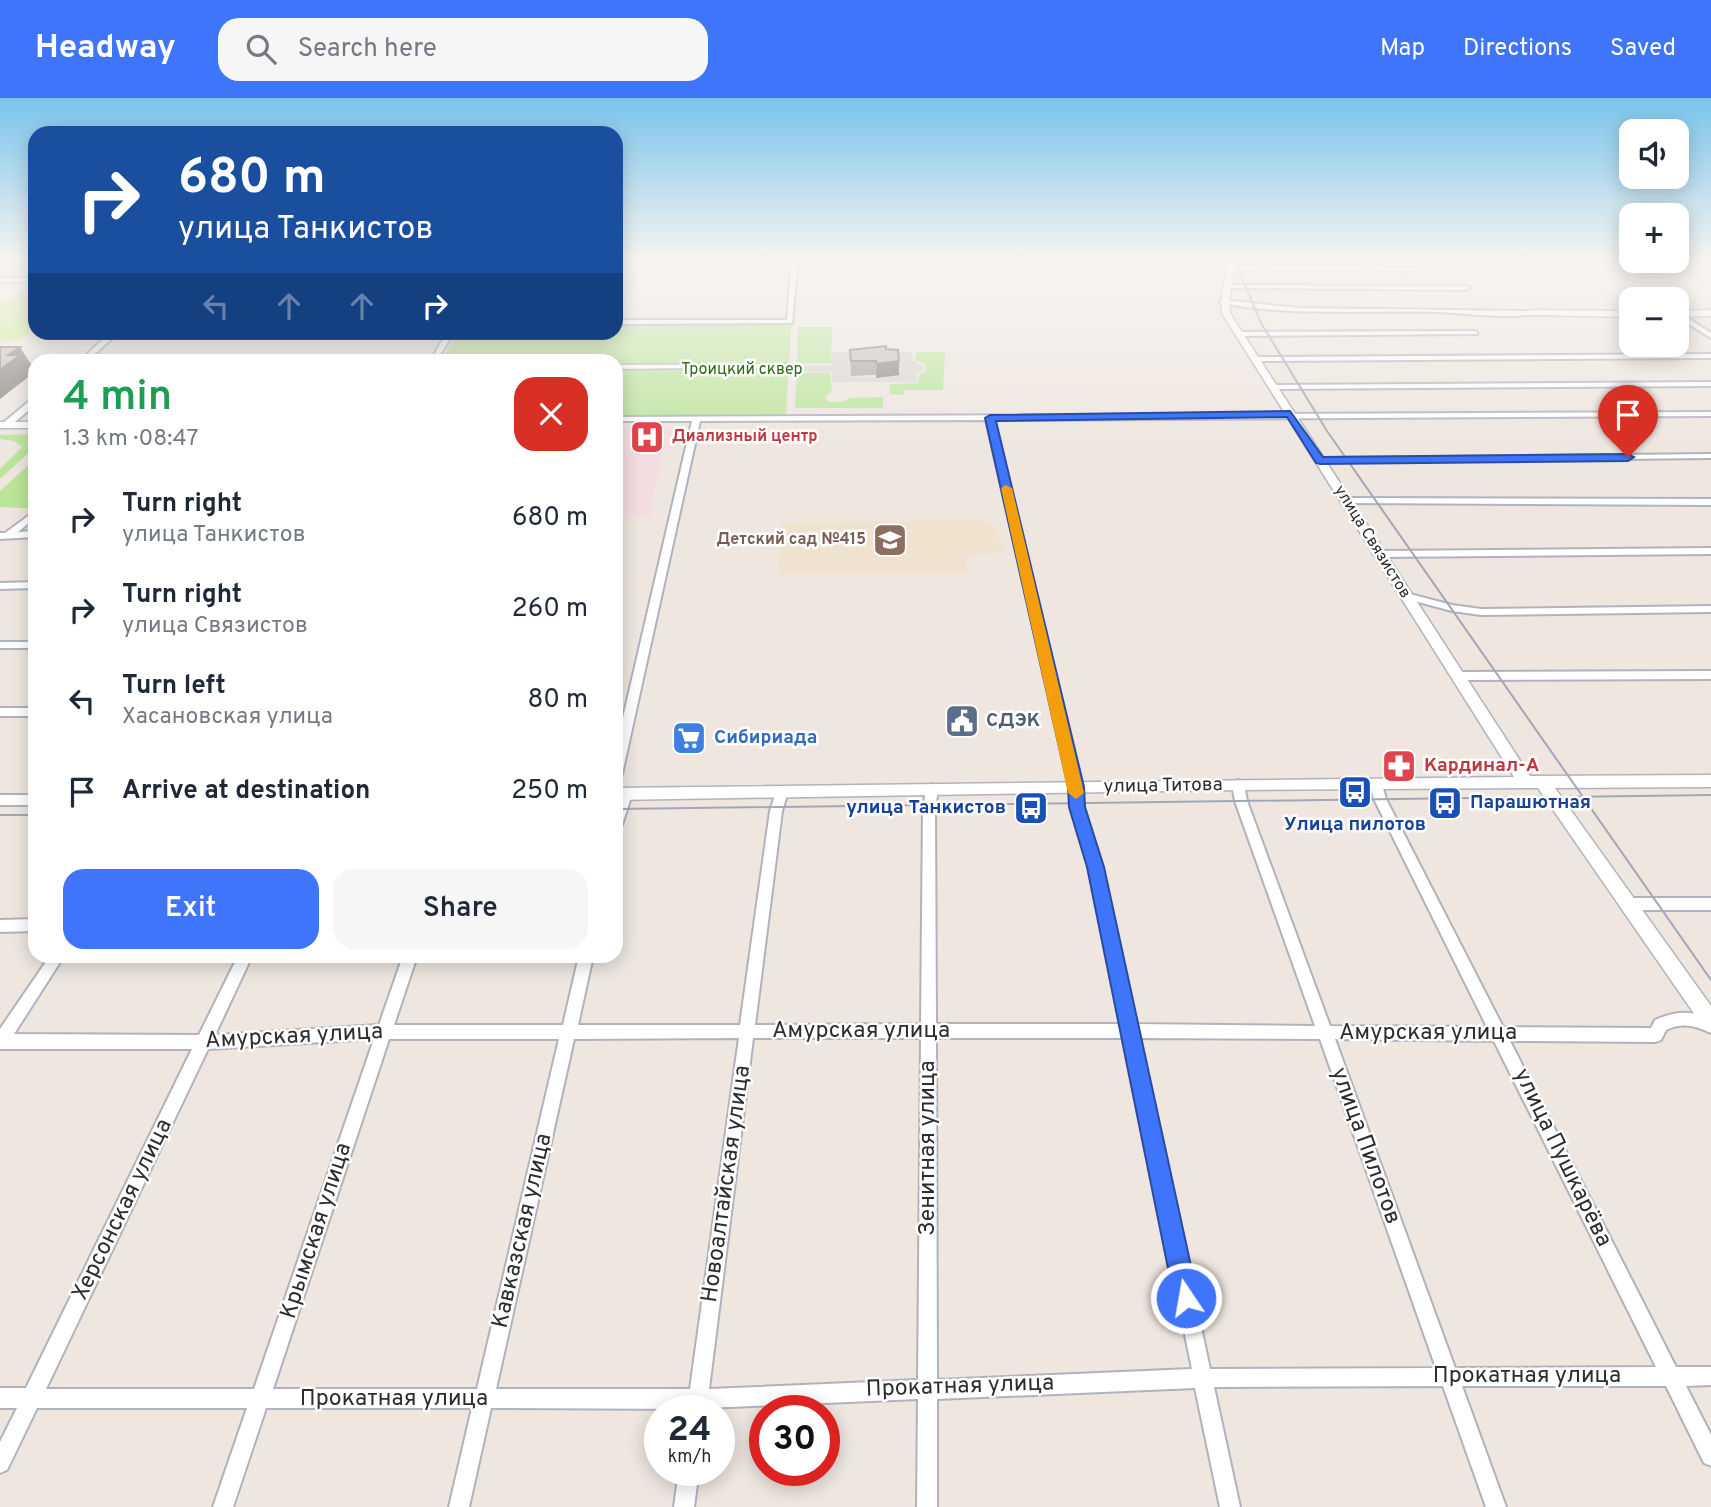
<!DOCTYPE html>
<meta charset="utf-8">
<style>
:root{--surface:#fff;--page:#f6f6f7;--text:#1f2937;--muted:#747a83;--accent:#3f75fb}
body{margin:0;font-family:Overpass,sans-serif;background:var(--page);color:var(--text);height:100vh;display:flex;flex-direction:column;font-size:26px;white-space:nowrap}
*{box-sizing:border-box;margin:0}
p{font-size:23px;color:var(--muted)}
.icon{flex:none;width:38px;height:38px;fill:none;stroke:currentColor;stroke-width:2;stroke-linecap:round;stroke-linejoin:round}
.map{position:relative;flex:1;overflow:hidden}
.side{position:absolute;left:28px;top:256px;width:595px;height:609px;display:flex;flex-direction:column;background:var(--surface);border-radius:21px;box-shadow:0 4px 18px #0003}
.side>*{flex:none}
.hud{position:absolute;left:28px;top:28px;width:595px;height:214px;border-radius:21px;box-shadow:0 4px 18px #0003;background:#1a4fa0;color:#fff;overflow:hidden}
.fabs{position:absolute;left:1619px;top:21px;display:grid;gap:14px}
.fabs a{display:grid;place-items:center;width:70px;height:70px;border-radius:14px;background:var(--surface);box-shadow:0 4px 18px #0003;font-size:35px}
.speed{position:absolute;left:644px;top:1297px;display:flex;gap:14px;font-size:35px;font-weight:700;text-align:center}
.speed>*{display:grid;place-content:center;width:91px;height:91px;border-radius:50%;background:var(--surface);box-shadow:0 4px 18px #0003;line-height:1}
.speed small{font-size:18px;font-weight:400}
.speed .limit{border:10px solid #d22;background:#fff;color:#111}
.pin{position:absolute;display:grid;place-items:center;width:60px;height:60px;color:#fff;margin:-72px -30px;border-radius:50% 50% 50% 0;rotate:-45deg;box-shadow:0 0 7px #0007}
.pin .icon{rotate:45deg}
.me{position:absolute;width:77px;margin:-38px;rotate:348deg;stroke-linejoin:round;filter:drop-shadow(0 0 5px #0008)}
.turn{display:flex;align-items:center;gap:24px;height:147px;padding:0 35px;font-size:32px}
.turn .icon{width:91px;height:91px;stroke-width:2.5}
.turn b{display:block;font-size:49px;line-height:60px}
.lanes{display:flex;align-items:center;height:66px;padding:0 35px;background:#0003;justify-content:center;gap:35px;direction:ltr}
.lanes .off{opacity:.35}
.round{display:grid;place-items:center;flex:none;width:74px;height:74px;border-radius:21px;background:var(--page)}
.summary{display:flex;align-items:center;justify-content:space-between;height:119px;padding:0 35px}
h1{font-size:42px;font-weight:600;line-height:52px;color:#1e9e55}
.button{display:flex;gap:14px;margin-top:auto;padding:14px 35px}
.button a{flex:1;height:80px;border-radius:21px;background:var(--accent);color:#fff;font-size:28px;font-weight:600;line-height:80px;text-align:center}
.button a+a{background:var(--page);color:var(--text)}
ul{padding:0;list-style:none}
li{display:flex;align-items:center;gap:21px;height:91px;padding:0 35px}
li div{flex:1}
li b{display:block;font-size:26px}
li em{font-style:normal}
header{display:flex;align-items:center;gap:42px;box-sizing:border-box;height:98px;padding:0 35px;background:var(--accent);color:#fff}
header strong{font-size:33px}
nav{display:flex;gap:38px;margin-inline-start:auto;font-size:24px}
.search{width:490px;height:63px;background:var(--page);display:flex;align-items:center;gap:18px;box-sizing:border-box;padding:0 24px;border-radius:21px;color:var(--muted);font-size:26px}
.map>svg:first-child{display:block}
.education{fill:#efe2cf}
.medical{fill:#f4dde1}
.green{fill:#bce59c}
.pitch{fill:#d0ec98}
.plaza{fill:#dad6d2;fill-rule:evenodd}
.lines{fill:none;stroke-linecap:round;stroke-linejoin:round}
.pedestrian-casing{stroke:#b0b3bd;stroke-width:3}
.minor-casing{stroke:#b0b3bd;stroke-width:4}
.tertiary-casing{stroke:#b0b3bd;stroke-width:3}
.pedestrian{fill:#fff;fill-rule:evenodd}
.minor{fill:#fff;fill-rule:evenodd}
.tertiary{fill:#fff;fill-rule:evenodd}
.tram{stroke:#a2a7b7;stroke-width:2}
.wall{fill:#aba6a1}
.shaded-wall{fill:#8b8783}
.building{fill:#c7c1bb;stroke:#8b8783;stroke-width:2}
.route{fill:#3f75fb;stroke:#294ca3;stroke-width:2}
.slow{fill:#f59e0b}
.labels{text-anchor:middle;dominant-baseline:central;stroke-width:5;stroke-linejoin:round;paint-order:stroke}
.far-park-label{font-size:16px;fill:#346c1a;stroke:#fff}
.far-health-label{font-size:16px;font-weight:bold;fill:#be3a42;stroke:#fff;text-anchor:start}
.far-education-label{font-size:16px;font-weight:bold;fill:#785e54;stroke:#fff;text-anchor:end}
.far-street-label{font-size:16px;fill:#2d2d2d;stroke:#fff}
.service-label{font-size:19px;font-weight:bold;fill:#4e5e75;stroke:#fff;text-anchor:start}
.shop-label{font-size:19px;font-weight:bold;fill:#366cbe;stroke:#fff;text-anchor:start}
.health-label{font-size:19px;font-weight:bold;fill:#be3a42;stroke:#fff;text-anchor:start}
.street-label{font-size:19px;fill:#2d2d2d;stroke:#fff}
.transit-label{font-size:19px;font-weight:bold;fill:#164399;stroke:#fff;text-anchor:start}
.near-street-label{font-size:23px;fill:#2d2d2d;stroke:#fff}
</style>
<header>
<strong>Headway</strong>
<div class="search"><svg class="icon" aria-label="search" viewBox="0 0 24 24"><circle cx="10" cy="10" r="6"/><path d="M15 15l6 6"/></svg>Search here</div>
<nav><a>Map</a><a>Directions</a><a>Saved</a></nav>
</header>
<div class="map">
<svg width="1711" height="1409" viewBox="0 0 1711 1409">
<rect width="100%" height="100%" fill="#eee6df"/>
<path class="education" d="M 983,423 L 996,430 L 1004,455 L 971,456 L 966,460 L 967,476 L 778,476 L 782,424 Z"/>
<path class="medical" d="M 616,329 L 679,329 L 675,349 L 662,354 L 649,420 L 616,421 Z"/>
<path class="green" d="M 0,161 L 35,161 L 35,179 L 0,179 Z
M 616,227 L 791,227 L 786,317 L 616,319 L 616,262 L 441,262 L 458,235 L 616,234 Z
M 798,229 L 832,229 L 831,265 L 797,265 Z
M 916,254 L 945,254 L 943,292 L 904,292 L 904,297 L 890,296 L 889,286 L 918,285 L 919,277 L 926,273 L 926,266 L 915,262 Z
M 797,275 L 830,275 L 832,294 L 825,298 L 828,304 L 842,304 L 849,300 L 883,299 L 883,310 L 795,310 Z
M 35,336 L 35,349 L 0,381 L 0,371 L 22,349 L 14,343 L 0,341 L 0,337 Z
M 35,361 L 35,411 L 0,409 L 0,393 Z"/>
<path class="pitch" d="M 25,193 L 35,193 L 35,231 L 21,241 L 0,244 L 0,205 Z"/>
<path class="plaza" d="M 832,254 L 912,254 L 913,263 L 925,270 L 916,276 L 917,284 L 832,284 L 832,274 L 792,274 L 792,268 L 831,268 ZM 851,266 L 897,269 L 901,271 L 898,277 L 886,277 L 886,280 L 851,278 Z"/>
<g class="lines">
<g class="pedestrian-casing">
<path id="pedestrian" d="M 792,266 L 794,267 L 794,269 L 616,271 L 616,267 Z"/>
</g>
<g class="minor-casing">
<path id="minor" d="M 792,161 L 798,161 L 792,225 L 616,226 L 616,222 L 787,222 Z
M 1232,168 L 1414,169 L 1417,171 L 1414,173 L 1230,171 Z
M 0,180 L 35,180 L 35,184 L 0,184 Z
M 1228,187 L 1467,188 L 1470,190 L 1467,192 L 1226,190 Z
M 1223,202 L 1298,210 L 1531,213 L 1534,215 C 1519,222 1459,215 1439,214 C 1366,212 1293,219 1221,205 L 1220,204 Z
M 1676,214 L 1680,215 L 1711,235 L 1711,240 L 1676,218 Z
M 1475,233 L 1477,234 L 1477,236 L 1240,238 L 1237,236 L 1240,234 Z
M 111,234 L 119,234 L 88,262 L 81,262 Z
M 447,234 L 454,234 L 437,262 L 431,262 Z
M 1711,256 L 1711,260 L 1256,263 L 1252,261 L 1256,259 Z
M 1711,284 L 1711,288 L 1273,291 L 1269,289 L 1273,287 Z
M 32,301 L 35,301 L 35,307 L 9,329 L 3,329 L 3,325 Z
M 1711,314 L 1711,318 L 994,322 L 1082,689 L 1084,709 L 1101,769 L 1136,926 L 1315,928 L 1235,703 L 1232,686 L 1238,682 L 1244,686 L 1247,703 L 1330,928 L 1487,929 L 1374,701 L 1370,687 L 1376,683 L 1382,687 L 1386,701 L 1503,929 L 1651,930 L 1655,922 C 1676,913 1690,912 1711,921 L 1711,935 C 1695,928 1683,924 1666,932 L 1661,942 L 1656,944 L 1510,943 L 1676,1269 L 1711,1269 L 1711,1287 L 1686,1288 L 1711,1337 L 1711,1368 L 1704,1365 L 1666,1288 L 1462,1288 L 1506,1409 L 1486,1409 L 1443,1288 L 1214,1289 L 1240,1409 L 1220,1409 L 1195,1290 L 937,1301 L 937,1409 L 917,1409 L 918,1301 L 707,1310 L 706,1312 L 688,1312 L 688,1311 L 491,1310 L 469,1409 L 449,1409 L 472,1310 L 266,1310 L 233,1409 L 213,1409 L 247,1310 L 37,1310 L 7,1372 L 0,1375 L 0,1344 L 17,1310 L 0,1310 L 0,1290 L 26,1290 L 192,951 L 0,951 L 0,931 L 50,858 L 64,858 L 14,936 L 199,937 L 238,858 L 252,858 L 215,937 L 379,927 L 403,858 L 417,858 L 394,927 L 563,927 L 579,858 L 593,858 L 578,927 L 740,927 L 770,713 L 776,694 L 782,689 L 788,694 L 782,713 L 755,927 L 921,926 L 923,711 L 926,691 L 932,686 L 938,691 L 935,711 L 936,926 L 1121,926 L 1089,769 L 1072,709 L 1070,689 L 986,322 L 700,323 L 622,676 L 616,680 L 616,650 L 692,323 L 616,323 L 616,319 ZM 739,940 L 690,1291 L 496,1291 L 574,941 ZM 753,940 L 921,940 L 918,1282 L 709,1291 ZM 936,940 L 1124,940 L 1192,1271 L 937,1282 ZM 1139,940 L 1320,941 L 1436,1270 L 1210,1271 ZM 374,941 L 254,1291 L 46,1291 L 208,951 ZM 389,941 L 559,941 L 477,1291 L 273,1291 ZM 1335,941 L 1494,943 L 1656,1269 L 1455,1270 Z
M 1711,356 L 1711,360 L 1320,364 L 1316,362 L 1320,360 Z
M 1346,400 L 1711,401 L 1711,407 L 1343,405 L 1343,401 Z
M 35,413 L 35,420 L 18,434 L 35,433 L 35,439 L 0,441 L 0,435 L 5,435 Z
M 1711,450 L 1711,456 L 1378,459 L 1373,456 L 1378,453 Z
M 35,484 L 35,490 L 0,491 L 0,485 Z
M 1406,495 L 1452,507 L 1481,511 L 1711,508 L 1711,514 L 1481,517 L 1452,513 L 1403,500 L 1403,496 Z
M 0,544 L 35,544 L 35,550 L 0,550 Z
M 1711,573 L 1711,581 L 1458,582 L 1453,578 L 1458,574 Z
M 0,610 L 35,610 L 35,618 L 0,618 Z
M 626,691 L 632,696 L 622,727 L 620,730 L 616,732 L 616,708 L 622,693 Z
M 0,697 L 35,697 L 35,707 L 0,707 Z
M 1628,800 L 1711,800 L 1711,812 L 1628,812 L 1623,810 L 1621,806 L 1623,802 Z
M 35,821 L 35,833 L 0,834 L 0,822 Z
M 679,1372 L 699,1372 L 694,1409 L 674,1409 Z"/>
</g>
<g class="tertiary-casing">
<path id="tertiary" d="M 1225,161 L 1233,161 C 1237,180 1225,198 1231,217 L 1530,678 L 1711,677 L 1711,689 L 1555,690 L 1711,908 L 1711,933 L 1704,930 L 1538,690 L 1238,692 L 616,702 L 616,690 L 1514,679 L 1223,217 C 1217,198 1229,180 1225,161 Z
M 1531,212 L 1631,213 L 1631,219 L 1528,217 L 1527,215 Z
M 1711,212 L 1711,218 L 1676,219 L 1676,213 Z
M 0,324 L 35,324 L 35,330 L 0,330 Z"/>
</g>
<use href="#pedestrian" class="pedestrian"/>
<use href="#minor" class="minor"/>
<use href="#tertiary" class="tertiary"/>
<path class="tram" d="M 1234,161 L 1261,225 L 1327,333 L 1711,882
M 616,711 L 1711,697
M 0,717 L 35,717"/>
</g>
<path class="wall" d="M 886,251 L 899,263 L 899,277 L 876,280 L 876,277 L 851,278 L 850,252 Z"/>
<path class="shaded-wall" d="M 20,249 L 32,268 L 28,271 L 32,276 L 0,301 L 0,272 L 8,257 Z
M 899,263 L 899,277 L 876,280 L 877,266 Z"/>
<path class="building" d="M 886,248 L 886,251 L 898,252 L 899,263 L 877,266 L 876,263 L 851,263 L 850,252 Z
M 0,249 L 20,249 L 8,257 L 20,257 L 0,272 Z"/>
<linearGradient id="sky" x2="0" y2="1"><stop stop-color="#79c4eb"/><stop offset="0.45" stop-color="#f7f4f1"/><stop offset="1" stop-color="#f7f4f1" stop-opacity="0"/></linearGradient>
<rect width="1711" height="358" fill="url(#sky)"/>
<path class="route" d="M 1290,313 L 1323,359 L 1628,356 L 1634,359 L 1628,363 L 1320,366 L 1316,365 L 1287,319 L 996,323 L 1084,689 L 1085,709 L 1104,769 L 1198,1200 L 1194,1208 L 1186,1212 L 1178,1208 L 1174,1200 L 1087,769 L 1069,709 L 1068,689 L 985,320 L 990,317 Z"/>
<path class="slow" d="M 1006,387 L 1012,390 L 1084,695 L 1076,701 L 1068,695 L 1001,390 Z"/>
<defs>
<g id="hospital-square" transform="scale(1.75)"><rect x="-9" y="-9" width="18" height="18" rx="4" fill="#e0444e" stroke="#fff"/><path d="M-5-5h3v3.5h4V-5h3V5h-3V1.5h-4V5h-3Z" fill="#fff"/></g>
<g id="school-square" transform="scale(1.75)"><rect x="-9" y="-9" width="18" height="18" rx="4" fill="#8d6e63" stroke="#fff"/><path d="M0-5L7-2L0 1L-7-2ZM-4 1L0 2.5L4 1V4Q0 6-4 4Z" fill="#fff"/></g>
<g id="civic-square" transform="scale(1.75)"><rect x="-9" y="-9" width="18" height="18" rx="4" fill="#5c6f8a" stroke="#fff"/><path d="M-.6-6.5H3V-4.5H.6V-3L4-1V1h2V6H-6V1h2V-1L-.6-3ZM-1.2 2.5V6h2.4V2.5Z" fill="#fff"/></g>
<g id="supermarket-square" transform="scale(1.75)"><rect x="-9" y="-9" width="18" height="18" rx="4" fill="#3f7fe0" stroke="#fff"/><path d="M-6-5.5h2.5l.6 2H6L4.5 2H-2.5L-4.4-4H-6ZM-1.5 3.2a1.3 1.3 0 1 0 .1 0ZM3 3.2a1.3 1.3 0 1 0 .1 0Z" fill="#fff"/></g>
<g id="pharmacy-square" transform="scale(1.75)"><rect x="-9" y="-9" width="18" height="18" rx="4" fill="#e0444e" stroke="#fff"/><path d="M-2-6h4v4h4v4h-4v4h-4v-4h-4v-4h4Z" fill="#fff"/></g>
<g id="bus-square" transform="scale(1.75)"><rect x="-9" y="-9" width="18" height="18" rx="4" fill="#1a4fb4" stroke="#fff"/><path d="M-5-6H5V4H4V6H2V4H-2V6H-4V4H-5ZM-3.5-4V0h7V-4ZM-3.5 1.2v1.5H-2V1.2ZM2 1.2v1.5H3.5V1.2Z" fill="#fff"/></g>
</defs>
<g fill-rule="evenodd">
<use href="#hospital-square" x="647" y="339"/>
<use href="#school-square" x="890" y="442"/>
<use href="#civic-square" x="962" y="623"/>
<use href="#supermarket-square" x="689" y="640"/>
<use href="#pharmacy-square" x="1399" y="668"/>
<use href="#bus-square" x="1355" y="694"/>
<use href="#bus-square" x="1445" y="705"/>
<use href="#bus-square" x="1031" y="710"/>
</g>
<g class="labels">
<g class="far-park-label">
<text x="742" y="272">Троицкий сквер</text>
</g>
<g class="far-health-label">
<text x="672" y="339">Диализный центр</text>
</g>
<g class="far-education-label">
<text x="866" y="442">Детский сад №415</text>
</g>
<g class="far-street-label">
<text transform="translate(1372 444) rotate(58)">улица Связистов</text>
</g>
<g class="service-label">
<text x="986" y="623">СДЭК</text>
</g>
<g class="shop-label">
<text x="714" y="640">Сибириада</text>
</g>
<g class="health-label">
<text x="1424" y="668">Кардинал-А</text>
</g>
<g class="street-label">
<text transform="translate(1163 688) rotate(-1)">улица Титова</text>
</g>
<g class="transit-label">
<text x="1470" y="705">Парашютная</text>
<text x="1006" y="710" text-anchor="end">улица Танкистов</text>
<text x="1355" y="727" text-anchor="middle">Улица пилотов</text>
</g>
<g class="near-street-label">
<text x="861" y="933">Амурская улица</text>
<text x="1428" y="935">Амурская улица</text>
<text transform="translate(294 939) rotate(-3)">Амурская улица</text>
<text transform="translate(1365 1048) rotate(70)">улица Пилотов</text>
<text transform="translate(928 1050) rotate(-90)">Зенитная улица</text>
<text transform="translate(1562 1060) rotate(64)">улица Пушкарёва</text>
<text transform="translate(727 1086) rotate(-82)">Новоалтайская улица</text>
<text transform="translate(123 1112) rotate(-64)">Херсонская улица</text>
<text transform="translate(317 1133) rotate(-72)">Крымская улица</text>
<text transform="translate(523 1133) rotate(-77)">Кавказская улица</text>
<text x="1527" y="1278">Прокатная улица</text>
<text transform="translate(960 1289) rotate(-2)">Прокатная улица</text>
<text x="394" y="1301">Прокатная улица</text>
</g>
</g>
</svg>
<div class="fabs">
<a><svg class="icon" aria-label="sound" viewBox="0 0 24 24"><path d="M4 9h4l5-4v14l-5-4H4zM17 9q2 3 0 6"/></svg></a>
<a>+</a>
<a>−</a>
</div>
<div class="speed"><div>24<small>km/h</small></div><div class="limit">30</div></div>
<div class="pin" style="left:1628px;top:359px;background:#d93025"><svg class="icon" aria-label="arrive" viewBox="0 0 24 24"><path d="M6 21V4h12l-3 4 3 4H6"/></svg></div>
<svg class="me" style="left:1186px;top:1200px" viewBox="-20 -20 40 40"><circle r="17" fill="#3f75fb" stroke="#fff" stroke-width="3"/><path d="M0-11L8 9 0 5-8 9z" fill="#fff"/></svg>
<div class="hud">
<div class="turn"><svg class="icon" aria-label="right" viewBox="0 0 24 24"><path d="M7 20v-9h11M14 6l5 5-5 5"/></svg><div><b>680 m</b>улица Танкистов</div></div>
<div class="lanes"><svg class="icon off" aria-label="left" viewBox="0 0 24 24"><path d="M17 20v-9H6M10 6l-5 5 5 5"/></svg><svg class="icon off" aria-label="ahead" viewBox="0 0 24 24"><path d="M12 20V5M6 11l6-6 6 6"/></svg><svg class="icon off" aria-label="ahead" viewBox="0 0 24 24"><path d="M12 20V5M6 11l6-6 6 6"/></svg><svg class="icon" aria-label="right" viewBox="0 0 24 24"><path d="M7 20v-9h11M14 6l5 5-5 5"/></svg></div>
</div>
<section class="side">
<div class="summary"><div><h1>4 min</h1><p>1.3 km · 08:47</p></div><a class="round" style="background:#d93025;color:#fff"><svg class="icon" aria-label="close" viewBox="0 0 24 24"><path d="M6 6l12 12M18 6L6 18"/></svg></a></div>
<ul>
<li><svg class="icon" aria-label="right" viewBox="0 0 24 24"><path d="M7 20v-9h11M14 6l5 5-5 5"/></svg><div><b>Turn right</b><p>улица Танкистов</p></div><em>680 m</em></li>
<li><svg class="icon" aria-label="right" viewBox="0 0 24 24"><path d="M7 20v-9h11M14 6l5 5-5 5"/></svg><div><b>Turn right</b><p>улица Связистов</p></div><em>260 m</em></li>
<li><svg class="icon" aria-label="left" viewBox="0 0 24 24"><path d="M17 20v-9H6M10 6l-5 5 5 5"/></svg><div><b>Turn left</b><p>Хасановская улица</p></div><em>80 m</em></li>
<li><svg class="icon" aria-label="arrive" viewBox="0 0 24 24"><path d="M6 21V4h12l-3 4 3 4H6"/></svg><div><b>Arrive at destination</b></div><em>250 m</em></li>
</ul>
<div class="button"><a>Exit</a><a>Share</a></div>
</section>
</div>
